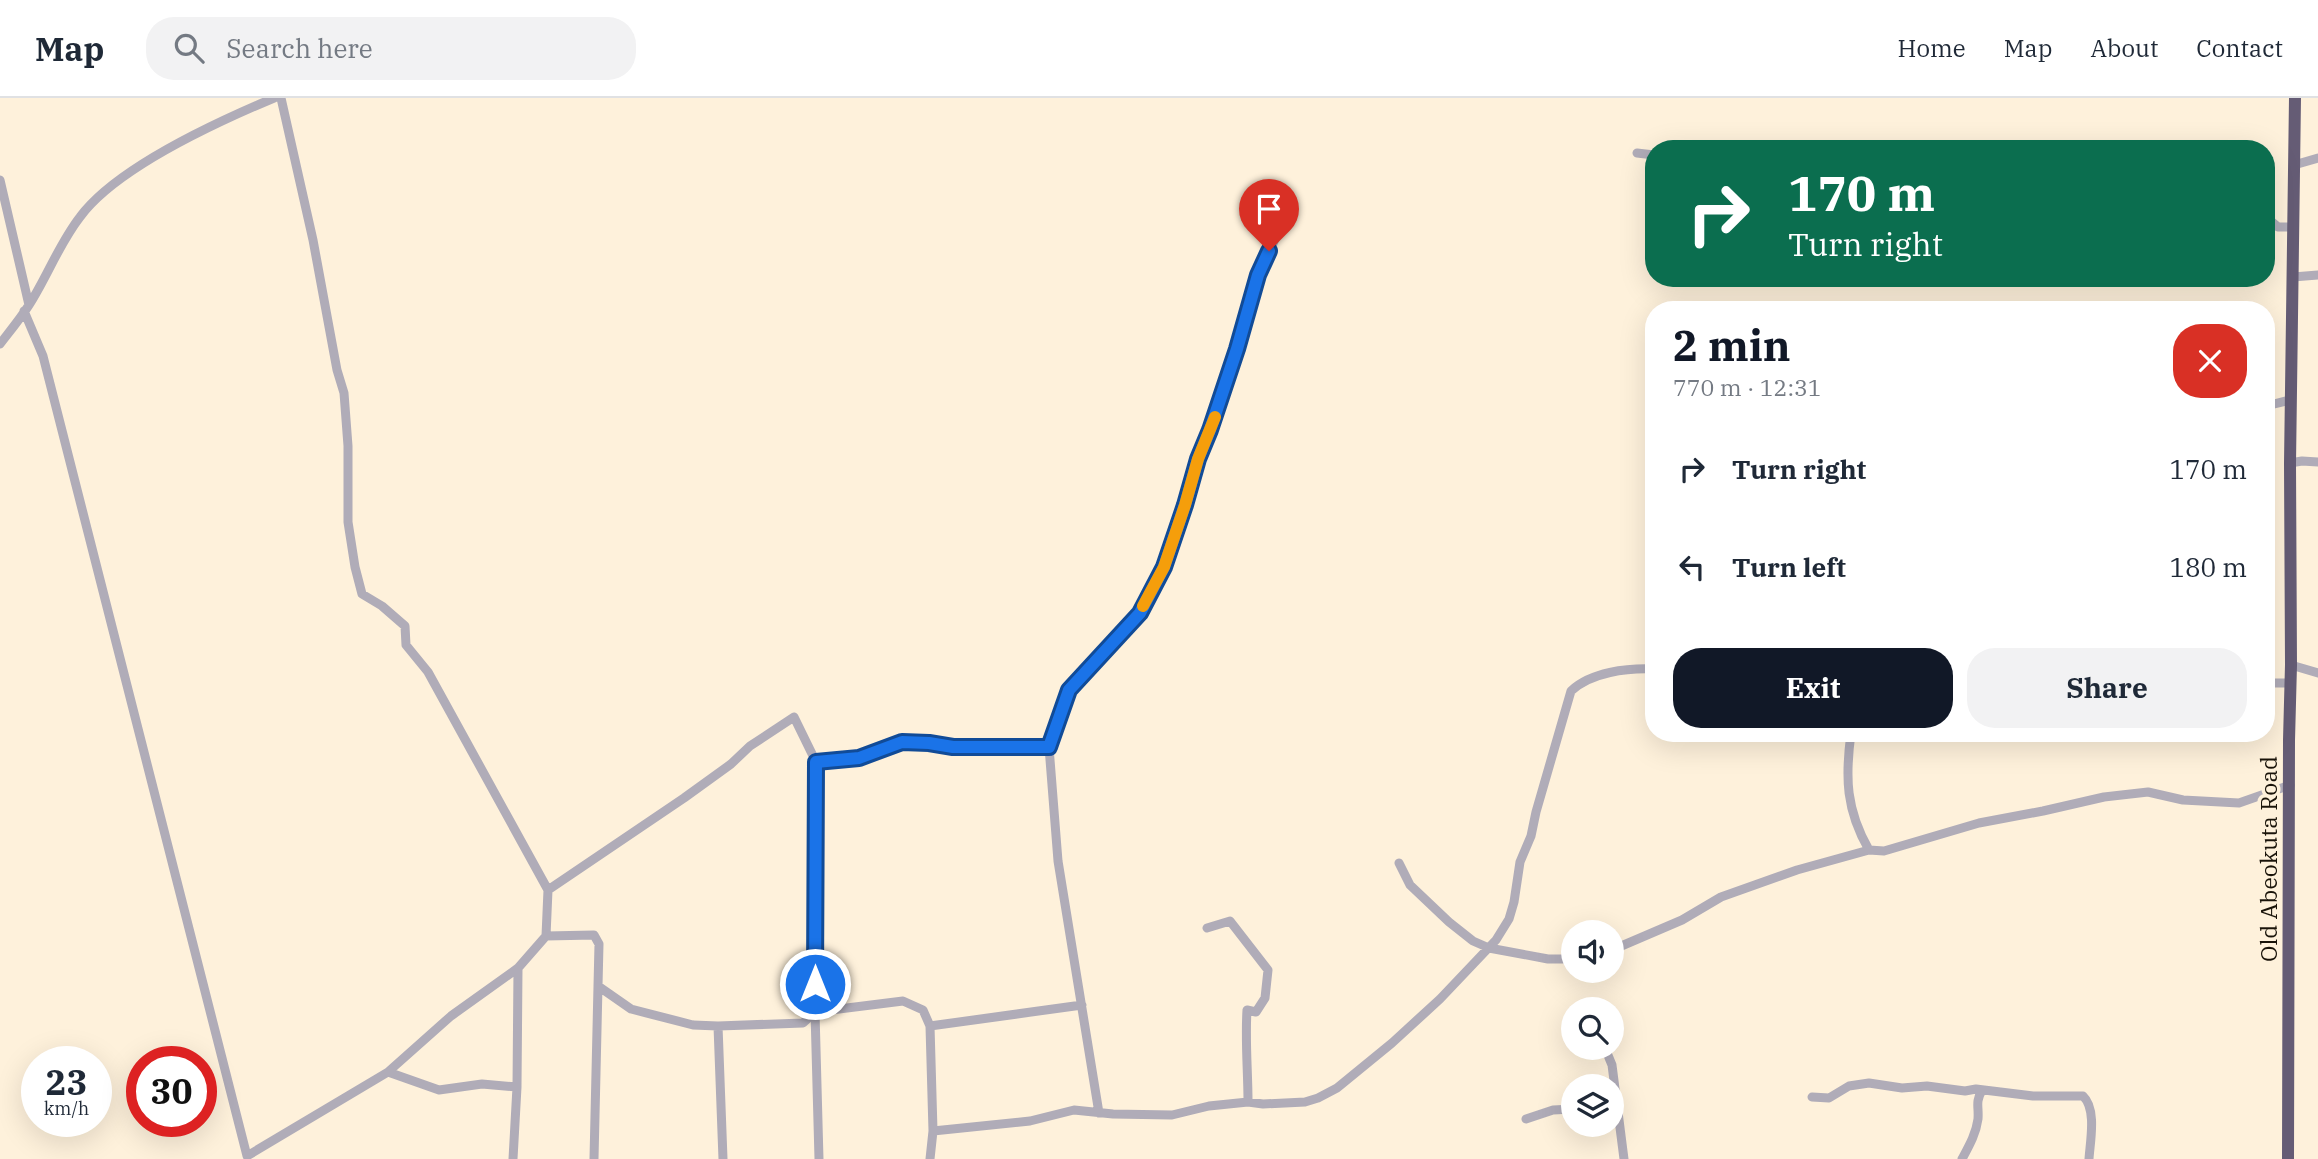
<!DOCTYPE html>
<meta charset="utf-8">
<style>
:root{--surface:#fff;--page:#f2f2f3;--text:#1f2937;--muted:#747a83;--line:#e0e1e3;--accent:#111827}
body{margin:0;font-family:"IBM Plex Serif",serif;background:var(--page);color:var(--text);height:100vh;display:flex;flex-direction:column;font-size:26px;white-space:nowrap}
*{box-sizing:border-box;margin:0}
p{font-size:23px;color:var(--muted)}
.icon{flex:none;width:38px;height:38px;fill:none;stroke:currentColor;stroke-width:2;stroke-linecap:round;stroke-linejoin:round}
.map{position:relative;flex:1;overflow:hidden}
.drawer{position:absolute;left:1645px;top:203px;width:630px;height:441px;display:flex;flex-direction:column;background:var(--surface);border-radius:28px;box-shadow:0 7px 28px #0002}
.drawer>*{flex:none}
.hud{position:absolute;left:1645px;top:42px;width:630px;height:147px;border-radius:28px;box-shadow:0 7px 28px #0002;background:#0b6e4f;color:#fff;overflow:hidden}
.controls{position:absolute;left:1561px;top:822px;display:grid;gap:14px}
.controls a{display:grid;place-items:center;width:63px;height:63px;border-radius:50%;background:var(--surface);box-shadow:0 7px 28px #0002;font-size:35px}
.speed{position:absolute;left:21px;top:948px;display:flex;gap:14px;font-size:35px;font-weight:700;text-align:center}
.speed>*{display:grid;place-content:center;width:91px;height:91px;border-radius:50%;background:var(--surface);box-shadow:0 7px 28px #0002;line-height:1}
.speed small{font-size:18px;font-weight:400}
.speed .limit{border:10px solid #d22;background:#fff;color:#111}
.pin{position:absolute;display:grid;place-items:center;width:60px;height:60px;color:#fff;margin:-72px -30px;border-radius:50% 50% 50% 0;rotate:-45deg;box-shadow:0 0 7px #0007}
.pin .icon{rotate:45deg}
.me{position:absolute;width:77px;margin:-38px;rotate:0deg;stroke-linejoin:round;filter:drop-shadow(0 0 5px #0008)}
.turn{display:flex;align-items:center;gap:24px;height:147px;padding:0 28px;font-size:32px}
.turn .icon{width:91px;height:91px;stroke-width:2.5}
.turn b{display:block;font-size:49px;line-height:60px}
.round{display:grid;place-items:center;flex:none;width:74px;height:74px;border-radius:28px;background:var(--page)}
.headline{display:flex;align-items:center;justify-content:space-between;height:119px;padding:0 28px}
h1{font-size:42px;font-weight:700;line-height:52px;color:var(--accent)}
.button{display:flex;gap:14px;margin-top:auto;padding:14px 28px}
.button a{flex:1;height:80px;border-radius:28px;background:var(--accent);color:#fff;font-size:28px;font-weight:700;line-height:80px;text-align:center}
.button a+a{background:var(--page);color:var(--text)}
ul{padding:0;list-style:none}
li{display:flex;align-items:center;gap:21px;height:98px;padding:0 28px}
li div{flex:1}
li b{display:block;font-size:26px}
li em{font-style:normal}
header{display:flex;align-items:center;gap:42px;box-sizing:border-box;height:98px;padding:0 35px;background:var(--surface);border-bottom:2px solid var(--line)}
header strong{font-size:33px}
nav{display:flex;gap:38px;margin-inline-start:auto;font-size:24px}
.search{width:490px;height:63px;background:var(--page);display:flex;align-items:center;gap:18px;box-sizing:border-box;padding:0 24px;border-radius:28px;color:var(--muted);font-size:26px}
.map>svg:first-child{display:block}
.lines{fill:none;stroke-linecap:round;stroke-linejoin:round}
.minor{stroke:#b0acb8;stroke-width:9}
.highway{stroke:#655c75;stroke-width:12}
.route-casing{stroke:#114b97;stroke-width:18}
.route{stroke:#1a73e8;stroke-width:12}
.slow{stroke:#f59e0b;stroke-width:12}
.labels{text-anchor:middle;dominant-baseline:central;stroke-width:7;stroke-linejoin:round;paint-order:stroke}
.street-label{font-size:23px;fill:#191309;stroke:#fef1db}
</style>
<header>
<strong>Map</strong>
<div class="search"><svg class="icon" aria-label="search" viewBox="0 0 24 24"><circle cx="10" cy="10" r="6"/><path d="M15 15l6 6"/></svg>Search here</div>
<nav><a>Home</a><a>Map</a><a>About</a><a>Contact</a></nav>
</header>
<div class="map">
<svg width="2318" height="1061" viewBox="0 0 2318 1061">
<rect width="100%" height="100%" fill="#fef1db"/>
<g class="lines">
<path class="minor" d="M 281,0 L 313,142 L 337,272 L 344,295 L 348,348 L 348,424 L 355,469 L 362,496 L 382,508 L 405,528 L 406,547 L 428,574 L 548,792
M 1637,55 L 1654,57
M 2294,67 L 2318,60
M 0,82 L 29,207
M 2266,119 L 2278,129 L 2293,129
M 2293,179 L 2318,177
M 24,213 L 43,258 L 247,1058 L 388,974 L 451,918 L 518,870 L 546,838 L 548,792 L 684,700 L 731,666 L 750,648 L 794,619 L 816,664 L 815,914 L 803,925 L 718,928 L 693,927 L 631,911 L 598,888 L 594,1061
M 0,246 C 10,233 20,221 29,207 C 47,179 59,146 80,119 C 117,69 217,24 274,0
M 2266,308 L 2290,302
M 2290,365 L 2302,363 L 2318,364
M 2291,567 L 2318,575
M 2266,585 L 2290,585
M 1851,635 C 1845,680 1846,712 1869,752 L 1884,753 L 1979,725 L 2043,713 L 2104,699 L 2148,694 L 2183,702 L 2239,705 L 2290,687
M 1049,649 L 1069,592 L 1140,515 L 1164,469 L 1185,407 L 1198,361 L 1210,332 L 1237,251 L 1258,177 L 1292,105
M 816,664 L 859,660 L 902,644 L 953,649 L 1049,649 L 1058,763 L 1099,1015
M 1399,765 L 1410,787 L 1449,824 L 1473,843 L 1489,850 L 1548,861 L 1573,861
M 1207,830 L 1230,823 L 1268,872 L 1265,900 L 1256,914 L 1247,912 C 1245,943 1248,973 1248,1004
M 546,838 L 594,837 L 599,846 L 598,888
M 1612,852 L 1682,822 L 1721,799 L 1797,772 L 1869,752
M 718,928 L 723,1061
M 930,928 L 1082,907
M 1605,950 L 1612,967 L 1624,1061
M 388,974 L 439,992 L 482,986 L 517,989
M 1812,999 L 1829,1000 L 1849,988 L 1869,985 L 1902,990 L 1927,988 L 1965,993 L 1976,991 L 2033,998 L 2083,998 C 2097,1011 2090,1044 2089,1061
M 1526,1021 L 1553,1012 L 1573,1011
M 513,1061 L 517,989 L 518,870
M 819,1061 L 815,914 L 903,903 L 923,912 L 930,928 L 933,1033
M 930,1061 L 933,1033 L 1030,1023 L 1074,1012 L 1113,1016 L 1172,1017 L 1209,1008 L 1248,1004 L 1263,1006 L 1305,1004 L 1318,1000 L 1337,990 L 1392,945 L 1440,901 L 1496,842 L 1509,821 L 1514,804 L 1520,764 L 1531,738 L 1536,714 L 1571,593 C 1591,574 1627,570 1654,571
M 1962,1061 C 1969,1048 1976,1036 1978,1021 C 1979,1008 1975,1005 1982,992"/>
<path class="highway" d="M 2288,1061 L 2289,642 L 2291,567 L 2290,365 L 2295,0"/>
</g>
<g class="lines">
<g class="route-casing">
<path id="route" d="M 815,886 L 816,664 L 859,660 L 902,644 L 929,645 L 953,649 L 1049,649 L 1069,592 L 1140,515 L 1164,469 L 1185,407 L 1198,361 L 1210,332 L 1237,251 L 1258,177 L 1269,153"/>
</g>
<use href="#route" class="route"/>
<path class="slow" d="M 1143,508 L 1164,469 L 1185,407 L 1198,361 L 1215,319"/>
</g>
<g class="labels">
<g class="street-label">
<text transform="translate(2268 761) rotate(-90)">Old Abeokuta Road</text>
</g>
</g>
</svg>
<div class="controls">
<a><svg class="icon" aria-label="sound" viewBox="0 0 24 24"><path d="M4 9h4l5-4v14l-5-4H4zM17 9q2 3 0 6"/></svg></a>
<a><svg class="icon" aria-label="search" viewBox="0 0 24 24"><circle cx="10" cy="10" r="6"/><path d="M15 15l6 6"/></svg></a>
<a><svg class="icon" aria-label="layers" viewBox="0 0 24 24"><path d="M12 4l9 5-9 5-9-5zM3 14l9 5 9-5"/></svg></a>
</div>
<div class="speed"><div>23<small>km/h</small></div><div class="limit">30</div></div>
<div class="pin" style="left:1269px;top:153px;background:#d93025"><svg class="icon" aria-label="arrive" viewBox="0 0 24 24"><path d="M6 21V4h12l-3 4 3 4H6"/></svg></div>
<svg class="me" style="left:815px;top:886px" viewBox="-20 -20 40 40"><circle r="17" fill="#1a73e8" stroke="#fff" stroke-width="3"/><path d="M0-11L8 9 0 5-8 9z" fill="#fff"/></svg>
<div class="hud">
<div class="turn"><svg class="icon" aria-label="right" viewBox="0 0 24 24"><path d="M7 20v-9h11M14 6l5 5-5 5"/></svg><div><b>170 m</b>Turn right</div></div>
</div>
<section class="drawer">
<div class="headline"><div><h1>2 min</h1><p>770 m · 12:31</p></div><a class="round" style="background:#d93025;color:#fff"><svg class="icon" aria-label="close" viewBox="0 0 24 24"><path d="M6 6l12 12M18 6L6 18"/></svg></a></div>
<ul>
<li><svg class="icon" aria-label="right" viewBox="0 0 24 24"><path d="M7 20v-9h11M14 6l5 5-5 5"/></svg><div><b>Turn right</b></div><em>170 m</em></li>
<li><svg class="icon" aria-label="left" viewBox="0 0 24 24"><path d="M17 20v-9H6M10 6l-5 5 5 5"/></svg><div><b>Turn left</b></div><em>180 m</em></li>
</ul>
<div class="button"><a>Exit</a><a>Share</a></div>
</section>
</div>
